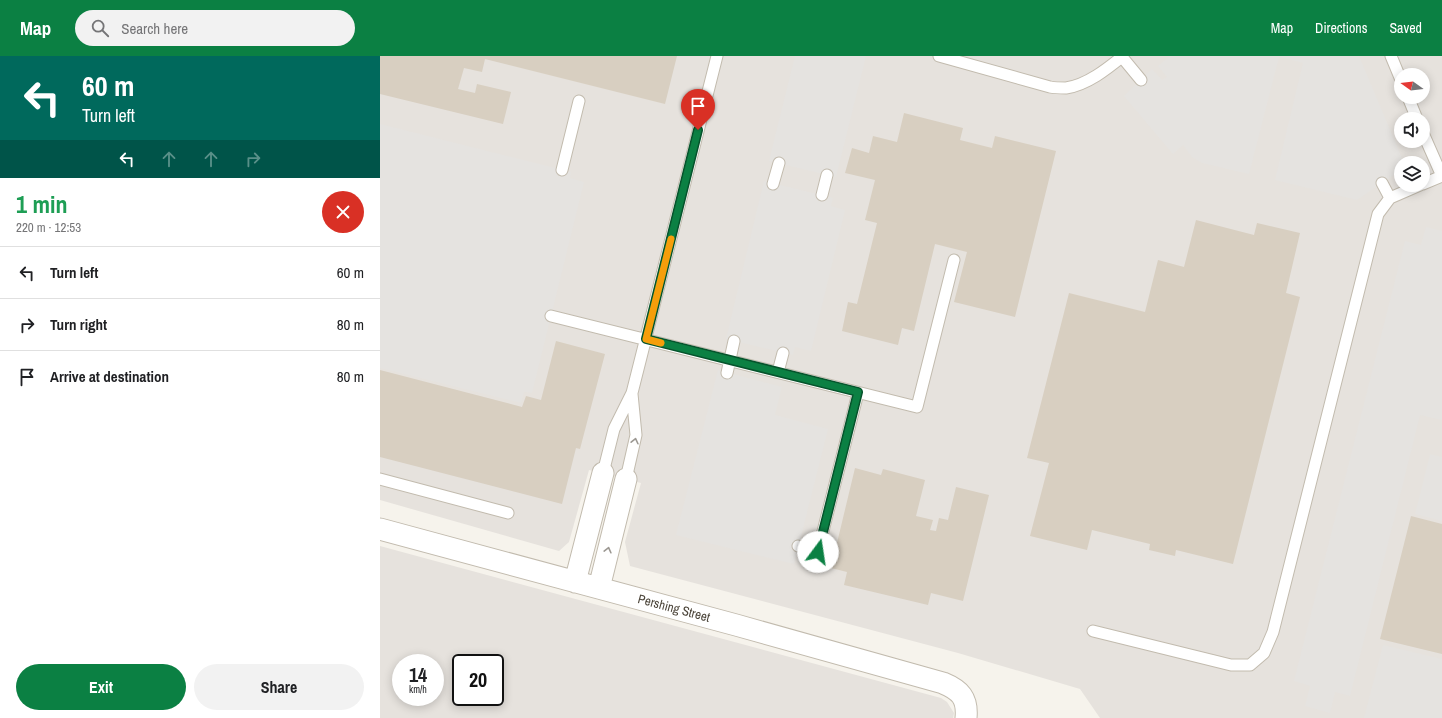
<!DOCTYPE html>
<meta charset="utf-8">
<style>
:root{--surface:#fff;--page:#f2f2f2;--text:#202124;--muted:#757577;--line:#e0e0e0;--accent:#0b8043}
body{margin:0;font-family:"Archivo Narrow",sans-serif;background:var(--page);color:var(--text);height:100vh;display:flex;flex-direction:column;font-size:15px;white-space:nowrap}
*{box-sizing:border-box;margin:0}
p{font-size:13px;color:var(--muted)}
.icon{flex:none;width:22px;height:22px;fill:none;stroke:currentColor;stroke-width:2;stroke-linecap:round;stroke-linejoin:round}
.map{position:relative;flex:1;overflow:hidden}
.drawer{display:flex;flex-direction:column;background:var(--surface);width:380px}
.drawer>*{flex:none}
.banner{background:#00695c;color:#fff;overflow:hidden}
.needle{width:26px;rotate:284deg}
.tools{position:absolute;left:1014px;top:12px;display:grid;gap:8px}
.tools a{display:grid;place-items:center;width:36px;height:36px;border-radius:50%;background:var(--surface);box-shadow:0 2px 10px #0003;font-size:20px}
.speed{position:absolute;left:12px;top:598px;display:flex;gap:8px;font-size:20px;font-weight:700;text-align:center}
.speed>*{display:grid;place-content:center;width:52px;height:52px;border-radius:50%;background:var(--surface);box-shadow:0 2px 10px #0003;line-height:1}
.speed small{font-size:10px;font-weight:400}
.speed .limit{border:2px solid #111;border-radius:6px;background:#fff;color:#111}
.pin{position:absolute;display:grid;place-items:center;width:34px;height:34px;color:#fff;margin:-41px -17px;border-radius:50% 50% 50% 0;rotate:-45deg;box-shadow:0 0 4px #0007}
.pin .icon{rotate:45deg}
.me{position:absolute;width:44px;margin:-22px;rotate:14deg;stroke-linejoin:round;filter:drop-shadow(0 0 3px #0008)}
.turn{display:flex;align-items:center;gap:14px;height:84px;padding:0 16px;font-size:18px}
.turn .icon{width:52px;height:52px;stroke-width:2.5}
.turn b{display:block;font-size:28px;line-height:34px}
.lanes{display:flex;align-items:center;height:38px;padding:0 16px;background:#0003;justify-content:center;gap:20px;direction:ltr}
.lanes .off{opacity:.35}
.round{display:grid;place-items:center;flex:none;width:42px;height:42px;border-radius:21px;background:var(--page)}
.overview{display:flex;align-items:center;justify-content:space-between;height:68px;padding:0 16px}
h1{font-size:24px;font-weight:700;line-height:30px;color:#1e9e55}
.primary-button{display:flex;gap:8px;margin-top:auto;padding:8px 16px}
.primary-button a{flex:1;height:46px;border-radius:24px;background:var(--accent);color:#fff;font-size:16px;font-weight:700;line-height:46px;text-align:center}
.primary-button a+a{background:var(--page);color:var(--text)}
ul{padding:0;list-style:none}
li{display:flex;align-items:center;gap:12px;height:52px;padding:0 16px;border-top:1px solid var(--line)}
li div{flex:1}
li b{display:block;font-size:15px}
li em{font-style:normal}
header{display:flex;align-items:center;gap:24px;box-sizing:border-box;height:56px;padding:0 20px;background:var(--accent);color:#fff}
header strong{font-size:19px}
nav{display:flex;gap:22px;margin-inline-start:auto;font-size:14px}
.search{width:280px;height:36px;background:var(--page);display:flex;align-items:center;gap:10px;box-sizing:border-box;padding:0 14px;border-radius:22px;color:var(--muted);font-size:15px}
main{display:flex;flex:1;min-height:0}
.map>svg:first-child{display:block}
.industrial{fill:#e6e2dd;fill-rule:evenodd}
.parking{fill:#e5e3e0}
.building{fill:#d8cfc1}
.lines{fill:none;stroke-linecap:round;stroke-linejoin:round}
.service-casing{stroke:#c2bbae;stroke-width:13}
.minor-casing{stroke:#c2bbae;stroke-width:23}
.service{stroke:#fff;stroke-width:11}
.minor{stroke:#fff;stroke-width:21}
.oneway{stroke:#9c9892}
.route-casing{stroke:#07532c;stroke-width:10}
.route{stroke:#0b8043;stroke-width:7}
.slow{stroke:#f59e0b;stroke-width:7}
.labels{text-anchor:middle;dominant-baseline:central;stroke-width:3;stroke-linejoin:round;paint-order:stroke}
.street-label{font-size:13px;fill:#4b4439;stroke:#fff}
</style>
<header>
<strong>Map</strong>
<div class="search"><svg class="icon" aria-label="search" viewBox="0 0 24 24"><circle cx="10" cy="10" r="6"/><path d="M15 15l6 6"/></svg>Search here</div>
<nav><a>Map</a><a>Directions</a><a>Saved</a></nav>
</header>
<main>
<section class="drawer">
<div class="banner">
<div class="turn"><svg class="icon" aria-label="left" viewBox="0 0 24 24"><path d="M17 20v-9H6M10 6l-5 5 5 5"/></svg><div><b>60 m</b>Turn left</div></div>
<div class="lanes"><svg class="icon" aria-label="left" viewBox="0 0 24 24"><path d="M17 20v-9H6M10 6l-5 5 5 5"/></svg><svg class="icon off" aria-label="ahead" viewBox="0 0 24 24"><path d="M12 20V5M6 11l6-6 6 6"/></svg><svg class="icon off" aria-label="ahead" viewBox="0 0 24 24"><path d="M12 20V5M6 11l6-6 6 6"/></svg><svg class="icon off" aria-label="right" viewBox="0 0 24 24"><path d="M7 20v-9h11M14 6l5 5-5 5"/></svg></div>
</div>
<div class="overview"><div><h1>1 min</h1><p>220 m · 12:53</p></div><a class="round" style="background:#d93025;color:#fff"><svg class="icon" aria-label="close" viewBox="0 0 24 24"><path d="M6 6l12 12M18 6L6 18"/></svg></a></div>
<ul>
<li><svg class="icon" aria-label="left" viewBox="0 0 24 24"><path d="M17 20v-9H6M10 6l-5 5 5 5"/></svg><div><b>Turn left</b></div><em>60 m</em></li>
<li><svg class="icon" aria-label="right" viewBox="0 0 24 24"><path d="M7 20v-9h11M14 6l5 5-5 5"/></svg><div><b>Turn right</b></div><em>80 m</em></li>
<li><svg class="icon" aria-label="arrive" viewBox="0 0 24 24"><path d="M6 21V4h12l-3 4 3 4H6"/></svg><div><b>Arrive at destination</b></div><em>80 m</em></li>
</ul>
<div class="primary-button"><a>Exit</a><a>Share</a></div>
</section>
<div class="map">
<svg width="1062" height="662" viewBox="0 0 1062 662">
<rect width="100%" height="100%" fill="#f6f3ec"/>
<path class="industrial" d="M 0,0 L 1062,0 L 1062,662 L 720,662 L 700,633 L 578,597 L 250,510 L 245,486 L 261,427 L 209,414 L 189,486 L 179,495 L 0,444 ZM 1021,19 L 1043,19 L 1043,41 L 1021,41 ZM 1021,63 L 1043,63 L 1043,85 L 1021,85 ZM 1021,107 L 1043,107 L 1043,129 L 1021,129 Z
M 0,490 L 561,642 L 567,646 L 574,657 L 573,662 L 0,662 ZM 21,607 L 55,607 L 55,641 L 21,641 ZM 81,607 L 115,607 L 115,641 L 81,641 Z"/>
<path class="parking" d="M 415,0 L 486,0 L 456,121 L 389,105 Z
M 790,0 L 979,0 L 1024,107 L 1021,107 L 1021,114 L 977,144 L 895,124 L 923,7 L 899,1 L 869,118 L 822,107 L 812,101 L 803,89 L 793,98 L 744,40 L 772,13 L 782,24 L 787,21 L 778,10 Z
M 0,68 L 191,116 L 190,122 L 204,126 L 152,337 L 144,336 L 141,347 L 0,312 Z
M 384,125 L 453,142 L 451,150 L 465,154 L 431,295 L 415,291 L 413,299 L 346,283 Z
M 1046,171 L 1062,175 L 1062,364 L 1040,359 L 970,640 L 955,636 L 950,657 L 925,650 L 930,630 L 914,625 L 1025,185 L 1041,189 Z
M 338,314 L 402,331 L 395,359 L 448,373 L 414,508 L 296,479 Z
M 1050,398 L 1062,401 L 1062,465 L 1035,458 Z
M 1003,589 L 1062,603 L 1062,662 L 984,662 Z"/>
<path class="building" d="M 0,0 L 297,0 L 285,48 L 105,3 L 102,16 L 84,12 L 78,33 L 95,37 L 97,28 L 131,36 L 123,68 L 0,38 Z
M 524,57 L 583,72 L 580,84 L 612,92 L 615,80 L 676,95 L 635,261 L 574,246 L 587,196 L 555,188 L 534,275 L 522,272 L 518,289 L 462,275 L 468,246 L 477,248 L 497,167 L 485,164 L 495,124 L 465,117 L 472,92 L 489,97 L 493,80 L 517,86 Z
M 816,164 L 874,179 L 877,167 L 920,177 L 906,237 L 920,241 L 853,508 L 796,494 L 795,500 L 769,494 L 770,488 L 712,474 L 707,494 L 650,480 L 669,407 L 647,402 L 689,237 L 765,256 L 778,204 L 804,211 Z
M 176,285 L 225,298 L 200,393 L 196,392 L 182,448 L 0,401 L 0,314 L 142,351 L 146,340 L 161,344 Z
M 475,412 L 501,419 L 503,413 L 545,424 L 536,460 L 553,464 L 550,474 L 556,475 L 559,462 L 568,464 L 576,431 L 609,439 L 583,545 L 551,537 L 548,549 L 464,529 L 467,516 L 451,512 Z
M 1031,460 L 1062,468 L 1062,598 L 1000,583 Z"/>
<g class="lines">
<g class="service-casing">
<path id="service" d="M 559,0 L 670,31 C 675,32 681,32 686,32 C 707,29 727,13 743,0
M 1011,0 L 1021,24
M 742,1 L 761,24
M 1028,41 L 1037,63
M 1043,77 L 1062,120
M 182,114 L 199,45
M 1002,127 L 1010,142
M 393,128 L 399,107
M 1043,128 L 1062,120
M 442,139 L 447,119
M 171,260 L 537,351 L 574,204
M 398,316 L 403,297
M 347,317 L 354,285
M 223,417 L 234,373 L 252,337 L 337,0
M 0,423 L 128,457
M 246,423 L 256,379 L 252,338
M 418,490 L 438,495 L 478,337
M 713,575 L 851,609 L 870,609 L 884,597 L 893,576 L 998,158 L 1010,142 L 1040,129"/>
</g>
<g class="minor-casing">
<path id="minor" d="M 0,473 L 356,569 L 563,627 C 580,634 588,642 586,662
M 195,526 L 223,417
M 219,532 L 246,423"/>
</g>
<use href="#service" class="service"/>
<use href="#minor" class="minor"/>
</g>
<defs><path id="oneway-chevron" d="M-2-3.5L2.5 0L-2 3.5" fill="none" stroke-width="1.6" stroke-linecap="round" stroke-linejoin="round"/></defs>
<g class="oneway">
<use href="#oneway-chevron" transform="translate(255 385) rotate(-77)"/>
<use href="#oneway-chevron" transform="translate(228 494) rotate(-76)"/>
</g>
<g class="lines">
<g class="route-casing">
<path id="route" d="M 318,74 L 266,283 L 478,336 L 438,496"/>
</g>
<use href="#route" class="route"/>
<path class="slow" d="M 281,287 L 266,283 L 291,183"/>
</g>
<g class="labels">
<g class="street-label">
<text transform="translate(294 552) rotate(15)">Pershing Street</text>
</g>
</g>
</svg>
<div class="tools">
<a><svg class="needle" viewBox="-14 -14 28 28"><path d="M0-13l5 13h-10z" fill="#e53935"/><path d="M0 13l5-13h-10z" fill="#757577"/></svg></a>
<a><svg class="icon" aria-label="sound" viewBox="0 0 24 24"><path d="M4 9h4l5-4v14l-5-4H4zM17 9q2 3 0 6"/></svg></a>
<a><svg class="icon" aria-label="layers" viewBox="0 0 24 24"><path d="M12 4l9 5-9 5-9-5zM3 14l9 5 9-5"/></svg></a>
</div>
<div class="speed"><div>14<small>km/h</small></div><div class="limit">20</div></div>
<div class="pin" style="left:318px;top:74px;background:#d93025"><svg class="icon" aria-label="arrive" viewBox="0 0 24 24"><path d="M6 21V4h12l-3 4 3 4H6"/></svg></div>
<svg class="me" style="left:438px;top:496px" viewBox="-20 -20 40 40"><circle r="19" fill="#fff"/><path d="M0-13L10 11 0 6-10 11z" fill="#0b8043"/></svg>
</div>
</main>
